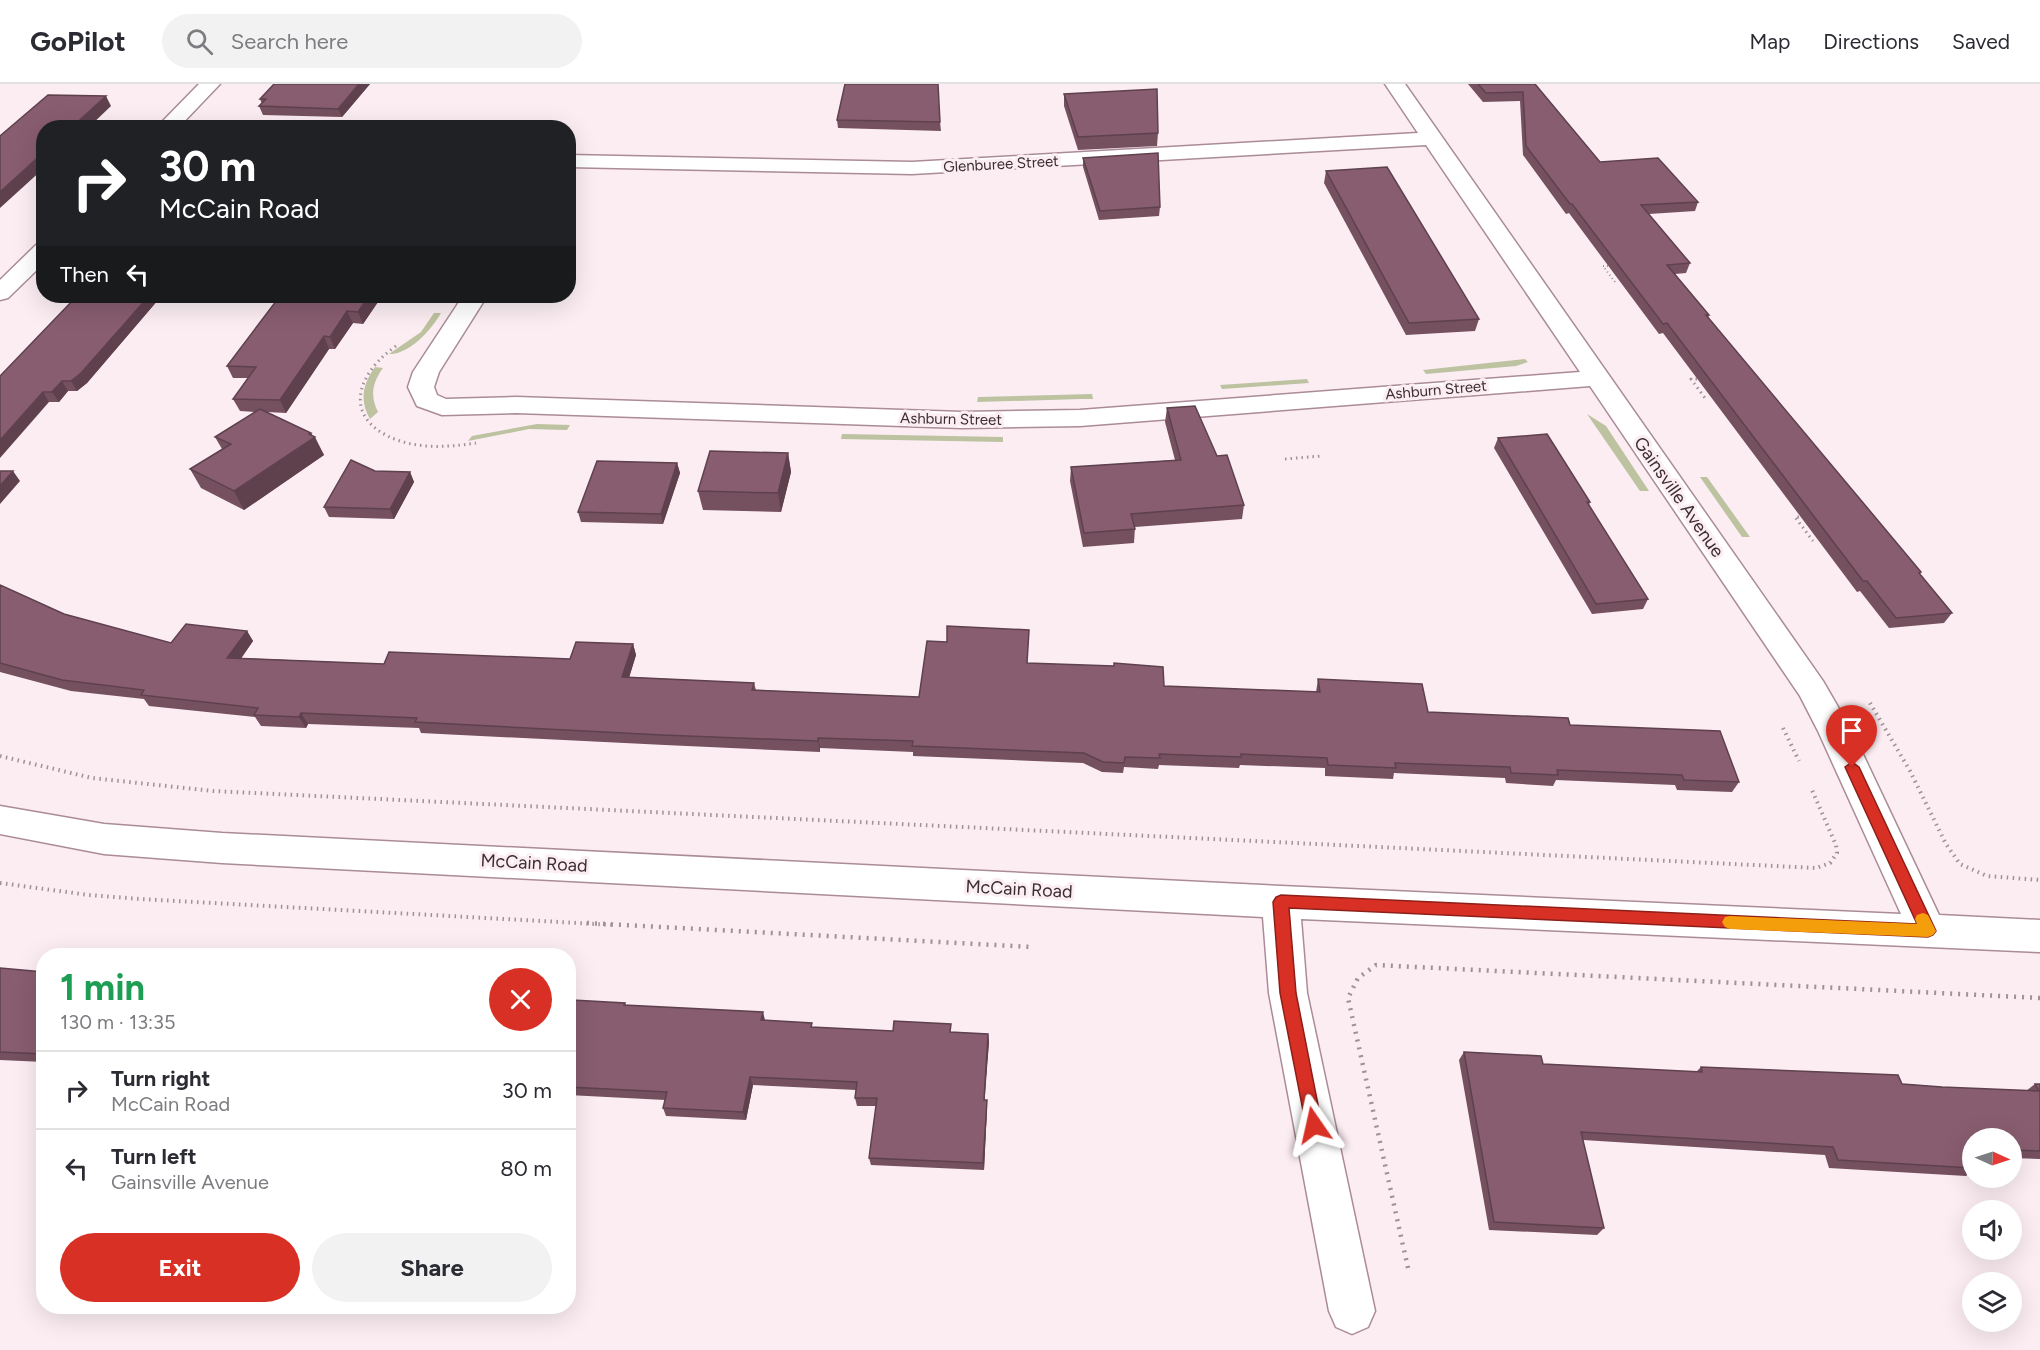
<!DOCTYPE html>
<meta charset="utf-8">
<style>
:root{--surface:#fff;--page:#f2f2f3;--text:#2b2b33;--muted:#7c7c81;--line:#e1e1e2;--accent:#d93025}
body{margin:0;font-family:Figtree,sans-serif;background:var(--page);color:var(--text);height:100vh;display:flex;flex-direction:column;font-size:22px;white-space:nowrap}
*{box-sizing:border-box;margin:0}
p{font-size:20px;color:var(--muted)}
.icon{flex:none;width:33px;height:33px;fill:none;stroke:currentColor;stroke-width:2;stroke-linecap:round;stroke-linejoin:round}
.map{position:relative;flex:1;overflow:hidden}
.drawer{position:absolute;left:36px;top:864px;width:540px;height:366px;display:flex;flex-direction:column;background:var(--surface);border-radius:24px;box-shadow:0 6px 24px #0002}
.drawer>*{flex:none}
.banner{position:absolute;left:36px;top:36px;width:540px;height:183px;border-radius:24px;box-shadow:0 6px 24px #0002;background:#202124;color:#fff;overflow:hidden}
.needle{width:39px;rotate:93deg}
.fabs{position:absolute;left:1962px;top:1044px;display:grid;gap:12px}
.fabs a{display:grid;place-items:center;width:60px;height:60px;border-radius:50%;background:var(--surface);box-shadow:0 6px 24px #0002;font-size:30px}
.pin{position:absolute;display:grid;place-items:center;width:51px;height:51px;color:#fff;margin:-62px -26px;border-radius:50% 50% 50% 0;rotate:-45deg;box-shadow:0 0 6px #0007}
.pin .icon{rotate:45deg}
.me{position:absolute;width:66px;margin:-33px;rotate:349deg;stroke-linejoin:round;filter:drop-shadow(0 0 4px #0008)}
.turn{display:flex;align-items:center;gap:21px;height:126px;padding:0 24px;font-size:27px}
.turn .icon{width:78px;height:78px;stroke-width:2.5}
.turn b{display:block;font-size:42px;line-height:51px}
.then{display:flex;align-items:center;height:57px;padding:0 24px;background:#0003;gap:12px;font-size:22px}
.round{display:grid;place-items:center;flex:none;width:63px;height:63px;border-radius:32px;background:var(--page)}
.summary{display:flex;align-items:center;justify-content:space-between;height:102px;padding:0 24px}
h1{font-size:36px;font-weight:700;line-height:45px;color:#1e9e55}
.action{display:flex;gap:12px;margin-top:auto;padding:12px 24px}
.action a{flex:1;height:69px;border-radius:36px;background:var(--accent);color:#fff;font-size:24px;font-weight:700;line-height:69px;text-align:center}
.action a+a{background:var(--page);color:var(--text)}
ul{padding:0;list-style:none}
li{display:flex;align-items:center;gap:18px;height:78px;padding:0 24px;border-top:2px solid var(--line)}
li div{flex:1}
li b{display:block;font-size:22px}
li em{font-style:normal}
header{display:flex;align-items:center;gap:36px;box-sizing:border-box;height:84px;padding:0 30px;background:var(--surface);border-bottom:2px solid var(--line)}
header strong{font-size:28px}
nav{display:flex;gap:33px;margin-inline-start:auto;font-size:21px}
.search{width:420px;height:54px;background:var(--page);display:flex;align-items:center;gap:15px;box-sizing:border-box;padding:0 21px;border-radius:33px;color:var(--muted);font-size:22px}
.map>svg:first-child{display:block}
.green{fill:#bdc2a0}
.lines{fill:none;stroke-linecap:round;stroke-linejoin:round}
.minor-casing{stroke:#ab8b98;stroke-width:3}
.path-far3{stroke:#9f9196;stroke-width:2;stroke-dasharray:1 3;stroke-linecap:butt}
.path-far2{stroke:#9f9196;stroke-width:3;stroke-dasharray:1.5 4;stroke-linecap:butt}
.path-far1{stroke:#9f9196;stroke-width:4;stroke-dasharray:1.5 4.5;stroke-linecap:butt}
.path{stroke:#9f9196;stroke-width:4.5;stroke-dasharray:2 6;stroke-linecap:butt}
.minor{fill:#fff;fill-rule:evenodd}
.wall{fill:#75505f}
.shaded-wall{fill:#5f414e}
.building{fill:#885d6f;stroke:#5f414e;stroke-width:1.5}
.route{fill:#d93025;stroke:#8d1f18;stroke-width:1.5}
.slow{fill:#f59e0b}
.labels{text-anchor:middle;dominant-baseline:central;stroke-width:6;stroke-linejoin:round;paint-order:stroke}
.far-street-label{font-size:15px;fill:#3b2e33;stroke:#fbedf2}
.street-label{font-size:18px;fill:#3b2e33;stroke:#fbedf2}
</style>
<header>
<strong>GoPilot</strong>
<div class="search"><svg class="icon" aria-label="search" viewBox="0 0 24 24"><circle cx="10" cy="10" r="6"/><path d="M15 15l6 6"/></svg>Search here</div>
<nav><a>Map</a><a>Directions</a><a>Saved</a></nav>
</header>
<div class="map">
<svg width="2040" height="1266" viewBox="0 0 2040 1266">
<rect width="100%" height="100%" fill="#fbedf2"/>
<path class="green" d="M 434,229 L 441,229 C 432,245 409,271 389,270 L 421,248 Z
M 1525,275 L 1528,278 L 1516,282 L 1426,290 L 1423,286 Z
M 375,283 L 383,284 C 372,299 370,312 378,328 L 370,335 C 359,316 363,300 375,283 Z
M 1307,295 L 1309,299 L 1222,305 L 1220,301 Z
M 1092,310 L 1093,315 L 1081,315 L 977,318 L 978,313 Z
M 1587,330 L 1606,342 L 1649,407 L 1640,407 Z
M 537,340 L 570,341 L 567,346 L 529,345 L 468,357 L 472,352 Z
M 842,350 L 1003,353 L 1003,358 L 841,355 Z
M 1700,393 L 1707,393 L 1750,453 L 1742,453 Z"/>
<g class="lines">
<g class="minor-casing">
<path id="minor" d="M 199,0 L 220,0 L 178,44 L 156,44 Z
M 1385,0 L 1405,0 L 1823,597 L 1852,647 L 1939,831 L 2040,836 L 2040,868 L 1301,835 L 1307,909 L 1375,1227 L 1368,1243 L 1352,1250 L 1336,1243 L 1329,1227 L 1269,909 L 1263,833 L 222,779 L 104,770 L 0,750 L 0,722 L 104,740 L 222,749 L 1281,802 L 1901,830 L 1818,647 L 1800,612 L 1590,302 L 1080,342 L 962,344 L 516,329 L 442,331 L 417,322 L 408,303 L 413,288 L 463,212 L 487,212 L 439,288 L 434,303 L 437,311 L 446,315 L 516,313 L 962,328 L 1080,326 L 1580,288 L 1426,61 L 912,90 L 568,83 L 568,71 L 912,78 L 1418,49 Z
M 44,159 L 44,179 L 8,214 L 0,216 L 0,196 L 36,161 Z"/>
</g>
<path class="path-far3" d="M 1608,182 L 1603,182 L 1615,198"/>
<path class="path-far2" d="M 396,262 C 356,290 341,335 397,356 C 422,365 450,363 476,359
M 1697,295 L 1691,295 L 1705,314
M 1285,375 L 1321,372
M 1799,433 L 1795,433 L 1813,457"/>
<path class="path-far1" d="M 1870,619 L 1910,687 L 1946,760 L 1960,780 L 1987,792 L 2040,796
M 1783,644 L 1799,677
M 0,672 L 92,694 L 213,707 L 1816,784 L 1830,779 L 1837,769 L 1836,761 L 1812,706
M 0,799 L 89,811 L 140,815 L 614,841"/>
<path class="path" d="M 587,839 L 1032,863
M 1408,1184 L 1348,914 L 1358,894 L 1376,881 L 2040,914"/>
<use href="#minor" class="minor"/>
</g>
<path class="wall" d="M 274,0 L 370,0 L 342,33 L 263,31 L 259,22 L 262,20 L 260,15 Z
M 1468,0 L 1535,0 L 1600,78 L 1698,118 L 1695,127 L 1649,130 L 1690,179 L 1686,189 L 1675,190 L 1709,231 L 1708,234 L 1921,488 L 1920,491 L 1952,529 L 1944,539 L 1889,544 L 1860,507 L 1857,508 L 1663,249 L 1659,250 L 1569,129 L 1566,130 L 1523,71 L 1520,17 L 1483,18 Z
M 1064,10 L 1158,49 L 1157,62 L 1078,66 L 1064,22 Z
M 837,36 L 940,38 L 941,47 L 838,44 Z
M 1083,74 L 1160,123 L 1159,132 L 1099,136 L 1083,83 Z
M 1326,87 L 1479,235 L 1475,247 L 1406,251 L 1324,99 Z
M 149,212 L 155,212 L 158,216 L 87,299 L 77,307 L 68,307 L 59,318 L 49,318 L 0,292 Z
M 382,212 L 363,240 L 353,239 L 335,265 L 329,265 L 286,329 L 267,328 L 311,349 L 324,371 L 244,426 L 201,404 L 190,385 L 222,365 L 215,353 L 255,328 L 240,327 L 233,315 L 248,294 L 233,294 L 227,282 Z
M 1167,324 L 1217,372 L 1244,421 L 1242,435 L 1135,443 L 1134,459 L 1083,463 L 1070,397 L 1071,383 L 1175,376 L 1165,338 Z
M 1498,354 L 1590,418 L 1589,421 L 1648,515 L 1643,525 L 1592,530 L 1494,364 Z
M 788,369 L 791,388 L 781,428 L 703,426 L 698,407 Z
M 677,379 L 680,389 L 663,440 L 581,438 L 578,428 Z
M 375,387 L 410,388 L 414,398 L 394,435 L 329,433 L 324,423 Z
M 0,501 L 64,530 L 171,559 L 247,547 L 253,557 L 241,574 L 384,580 L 570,575 L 633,560 L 636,571 L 629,593 L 754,599 L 756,606 L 919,613 L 947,558 L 1029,546 L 1027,579 L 1164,602 L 1316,608 L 1318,595 L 1428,628 L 1570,641 L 1739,698 L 1732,708 L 1677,706 L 1675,701 L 1556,696 L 1553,702 L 1506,699 L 1505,694 L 1394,689 L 1393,695 L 1325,692 L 1325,684 L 1240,681 L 1239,684 L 1159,681 L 1158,685 L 1124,683 L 1123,689 L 1102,688 L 1083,679 L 913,672 L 913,668 L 820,664 L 820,668 L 665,661 L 421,649 L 419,644 L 308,640 L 306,644 L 261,642 L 255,633 L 149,622 L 144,615 L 71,607 L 0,588 Z
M 0,884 L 44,888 L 44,978 L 0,976 Z
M 568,919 L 625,919 L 626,921 L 765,937 L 813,943 L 893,947 L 952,948 L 988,950 L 989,958 L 984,1016 L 987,1016 L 987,1024 L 984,1086 L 871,1081 L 869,1074 L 876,1022 L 857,1022 L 855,1014 L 856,1006 L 753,1001 L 746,1036 L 666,1032 L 663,1024 L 665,1016 L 568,1011 Z
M 1464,968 L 1543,980 L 1696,988 L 1701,983 L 1942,1003 L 2026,1007 L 2035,1000 L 2040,1000 L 2040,1075 L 2012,1074 L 2012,1054 L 1972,1054 L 1972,1072 L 1971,1072 L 1972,1076 L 1972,1087 L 1966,1092 L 1829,1084 L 1825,1071 L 1583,1056 L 1604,1144 L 1597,1151 L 1489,1146 L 1459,976 Z"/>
<path class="shaded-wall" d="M 359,0 L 370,0 L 342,33 L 338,25 Z
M 106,12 L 111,22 L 88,44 L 71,44 Z
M 44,68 L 44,84 L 0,124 L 0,108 Z
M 149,212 L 155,212 L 158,216 L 87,299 L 77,307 L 71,297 Z
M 369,212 L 382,212 L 363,240 L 358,228 Z
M 347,227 L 353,239 L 335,265 L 330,253 Z
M 324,252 L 329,265 L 286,329 L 280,316 Z
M 62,297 L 68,307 L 59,318 L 52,308 Z
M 43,308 L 49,318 L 0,374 L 0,356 Z
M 311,349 L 313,354 L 315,353 L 324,371 L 244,426 L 234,407 Z
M 788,369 L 791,388 L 781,428 L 778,409 Z
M 677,379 L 680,389 L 663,440 L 661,430 Z
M 13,387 L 20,397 L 0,420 L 0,402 Z
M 410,388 L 414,398 L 394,435 L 390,425 Z
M 247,547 L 253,557 L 234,585 L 227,574 Z
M 633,560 L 636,571 L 626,604 L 622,593 Z
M 301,629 L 308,640 L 306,644 L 299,633 Z
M 818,654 L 820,664 L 820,668 L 818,657 Z
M 763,928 L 765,936 L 764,945 L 761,936 Z
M 988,950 L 989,958 L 984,1024 L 984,1016 Z
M 750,993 L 753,1001 L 746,1036 L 743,1028 Z
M 987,1016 L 987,1024 L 984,1086 L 983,1079 Z"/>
<path class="building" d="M 274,0 L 359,0 L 338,25 L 259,22 L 266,15 L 260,15 Z
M 845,0 L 938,0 L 940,38 L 837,36 Z
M 1478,0 L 1535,0 L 1600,78 L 1658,74 L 1698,118 L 1641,121 L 1690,179 L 1667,181 L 1709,231 L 1706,231 L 1921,488 L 1919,489 L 1952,529 L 1896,534 L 1867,497 L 1863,497 L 1667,239 L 1663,240 L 1572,120 L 1570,120 L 1526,62 L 1523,8 L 1486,9 Z
M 1157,5 L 1158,49 L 1078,53 L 1064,10 Z
M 48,11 L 106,12 L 71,44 L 44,44 L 44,68 L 0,108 L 0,52 Z
M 1158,69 L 1160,123 L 1100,127 L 1083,74 Z
M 1387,83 L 1479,235 L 1409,239 L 1326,87 Z
M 77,212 L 149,212 L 81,289 L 71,297 L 62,297 L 52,308 L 43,308 L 0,356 L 0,292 Z
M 280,212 L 369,212 L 358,228 L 347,227 L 330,253 L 324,252 L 280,316 L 233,315 L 256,283 L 227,282 Z
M 1195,322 L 1217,372 L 1227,371 L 1244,421 L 1131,430 L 1135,445 L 1084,449 L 1071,383 L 1181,376 L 1167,324 Z
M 260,325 L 311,349 L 309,350 L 315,353 L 234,407 L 190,385 L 231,360 L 215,353 Z
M 1547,350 L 1590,418 L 1587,418 L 1648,515 L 1596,520 L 1498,354 Z
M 710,367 L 788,369 L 778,409 L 698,407 Z
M 351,376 L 375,387 L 410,388 L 390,425 L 324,423 Z
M 597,377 L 677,379 L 661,430 L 578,428 Z
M 0,387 L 13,387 L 0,402 Z
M 0,501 L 64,530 L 171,559 L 186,540 L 247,547 L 227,574 L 384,580 L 389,568 L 570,575 L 576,558 L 633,560 L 622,593 L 754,599 L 752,606 L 919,613 L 927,557 L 947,558 L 947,542 L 1029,546 L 1027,579 L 1114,582 L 1114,579 L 1163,583 L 1164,602 L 1320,608 L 1318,595 L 1422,600 L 1428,628 L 1568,634 L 1570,641 L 1720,647 L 1739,698 L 1684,696 L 1682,691 L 1557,686 L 1558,691 L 1511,689 L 1510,683 L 1395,679 L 1396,684 L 1328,681 L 1327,674 L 1241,670 L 1241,673 L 1159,670 L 1160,674 L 1125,673 L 1124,679 L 1103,678 L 1084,669 L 912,662 L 913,657 L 818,654 L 818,657 L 662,651 L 415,638 L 417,634 L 301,629 L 299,633 L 254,631 L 258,624 L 141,611 L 144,606 L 62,596 L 0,579 Z
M 0,884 L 44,888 L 44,970 L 0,968 Z
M 572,916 L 625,919 L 624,921 L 763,928 L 761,936 L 812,939 L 811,943 L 893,947 L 894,937 L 951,940 L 950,948 L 988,950 L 984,1016 L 987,1016 L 983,1079 L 869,1074 L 877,1014 L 855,1014 L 857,998 L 750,993 L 743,1028 L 663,1024 L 667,1008 L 568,1003 L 568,919 L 571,919 Z
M 1464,968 L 1541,972 L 1543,980 L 1702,988 L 1701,983 L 1898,991 L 1902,1000 L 1942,1003 L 2039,1007 L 2035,1000 L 2040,1000 L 2040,1067 L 2012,1066 L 2012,1054 L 1972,1054 L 1972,1064 L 1967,1064 L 1972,1076 L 1972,1084 L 1838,1076 L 1833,1063 L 1581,1048 L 1604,1144 L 1494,1138 Z"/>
<path class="route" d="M 1852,678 L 1859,683 L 1936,847 L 1933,851 L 1928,853 L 1289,824 L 1296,909 L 1322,1041 L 1320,1047 L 1314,1049 L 1307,1047 L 1280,909 L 1273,818 L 1276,813 L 1281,811 L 1917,840 L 1845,683 Z"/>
<path class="slow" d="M 1923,829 L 1928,831 L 1936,847 L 1933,851 L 1928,853 L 1730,845 L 1725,843 L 1722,838 L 1725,833 L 1730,832 L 1917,840 L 1915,835 L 1917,831 Z"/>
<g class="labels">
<g class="far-street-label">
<text transform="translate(1001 80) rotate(-3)">Glenburee Street</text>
<text transform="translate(1436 306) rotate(-5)">Ashburn Street</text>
<text transform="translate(951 335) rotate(1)">Ashburn Street</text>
</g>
<g class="street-label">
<text transform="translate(1679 413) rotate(55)">Gainsville Avenue</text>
<text transform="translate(534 779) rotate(3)">McCain Road</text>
<text transform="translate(1019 805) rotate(3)">McCain Road</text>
</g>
</g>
</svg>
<div class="fabs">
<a><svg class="needle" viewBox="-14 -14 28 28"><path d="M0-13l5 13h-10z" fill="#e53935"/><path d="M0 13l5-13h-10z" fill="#7c7c81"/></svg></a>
<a><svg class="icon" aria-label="sound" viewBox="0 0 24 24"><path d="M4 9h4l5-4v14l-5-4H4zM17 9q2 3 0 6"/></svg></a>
<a><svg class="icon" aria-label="layers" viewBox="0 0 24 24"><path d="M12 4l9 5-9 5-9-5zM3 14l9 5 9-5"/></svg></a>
</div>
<div class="pin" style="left:1852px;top:683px;background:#d93025"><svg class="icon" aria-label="arrive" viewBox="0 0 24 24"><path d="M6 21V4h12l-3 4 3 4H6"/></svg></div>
<svg class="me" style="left:1314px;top:1041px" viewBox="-20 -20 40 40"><path d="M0-17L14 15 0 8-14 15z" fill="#d93025" stroke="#fff" stroke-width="4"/></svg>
<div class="banner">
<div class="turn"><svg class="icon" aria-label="right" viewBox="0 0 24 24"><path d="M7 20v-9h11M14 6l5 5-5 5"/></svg><div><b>30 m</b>McCain Road</div></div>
<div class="then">Then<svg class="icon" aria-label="left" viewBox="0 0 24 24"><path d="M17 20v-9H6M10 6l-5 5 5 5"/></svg></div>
</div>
<section class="drawer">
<div class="summary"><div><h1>1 min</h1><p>130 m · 13:35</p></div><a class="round" style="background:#d93025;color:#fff"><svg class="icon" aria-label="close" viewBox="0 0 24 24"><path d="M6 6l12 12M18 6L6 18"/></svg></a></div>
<ul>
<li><svg class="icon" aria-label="right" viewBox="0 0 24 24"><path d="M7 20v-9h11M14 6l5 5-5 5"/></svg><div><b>Turn right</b><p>McCain Road</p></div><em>30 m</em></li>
<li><svg class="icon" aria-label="left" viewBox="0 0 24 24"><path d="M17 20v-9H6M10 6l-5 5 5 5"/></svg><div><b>Turn left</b><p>Gainsville Avenue</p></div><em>80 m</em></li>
</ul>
<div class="action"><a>Exit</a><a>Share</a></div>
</section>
</div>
